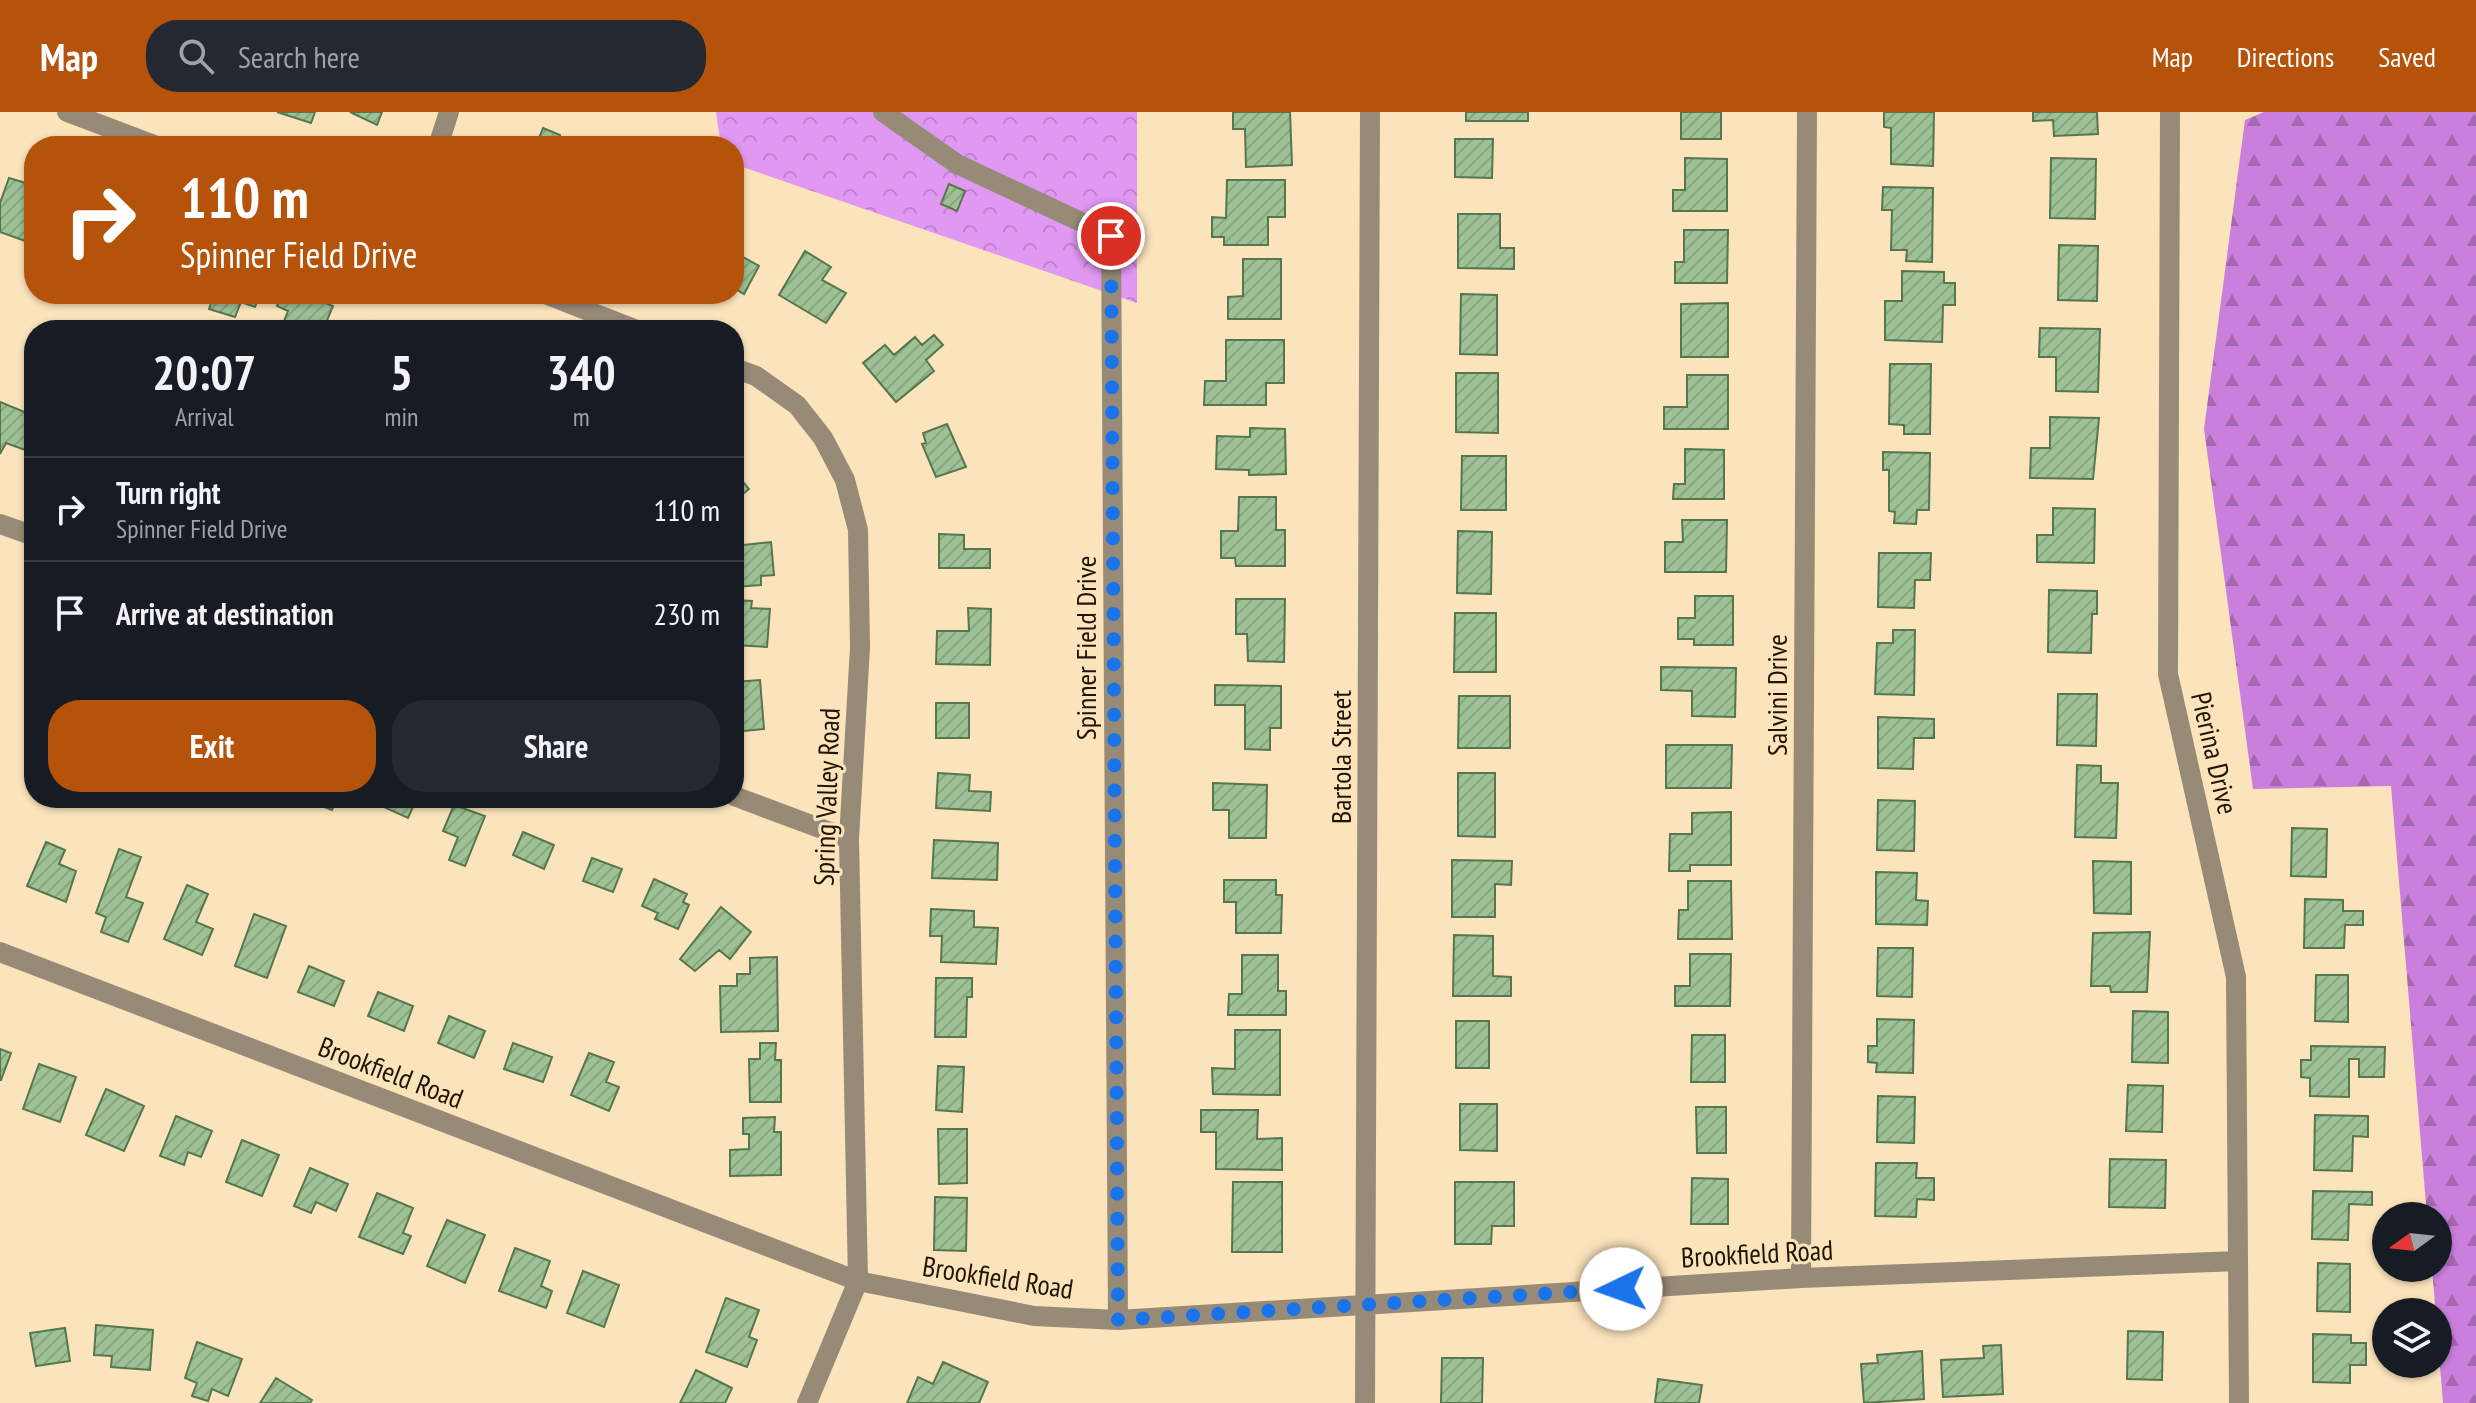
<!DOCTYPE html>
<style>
:root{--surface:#171b24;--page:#242831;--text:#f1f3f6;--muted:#9ea1a6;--line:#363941;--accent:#b45309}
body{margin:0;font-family:"PT Sans Narrow",sans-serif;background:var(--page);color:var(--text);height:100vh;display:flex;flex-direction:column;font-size:30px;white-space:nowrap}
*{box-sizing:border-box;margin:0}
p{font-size:26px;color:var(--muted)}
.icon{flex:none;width:44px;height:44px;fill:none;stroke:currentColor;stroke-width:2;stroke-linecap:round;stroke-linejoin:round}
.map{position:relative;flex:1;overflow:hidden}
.sheet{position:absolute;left:24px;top:208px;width:720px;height:488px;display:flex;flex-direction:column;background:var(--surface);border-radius:32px;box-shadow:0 2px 6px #0004}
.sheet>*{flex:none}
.top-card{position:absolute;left:24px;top:24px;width:720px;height:168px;border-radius:32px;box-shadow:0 2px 6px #0004;background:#b45309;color:#fff;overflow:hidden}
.needle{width:52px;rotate:255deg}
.buttons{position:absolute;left:2372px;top:1090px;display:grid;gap:16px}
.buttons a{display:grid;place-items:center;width:80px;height:80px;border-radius:50%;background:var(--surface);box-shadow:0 2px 6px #0004;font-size:40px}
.pin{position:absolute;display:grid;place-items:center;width:68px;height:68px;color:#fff;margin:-34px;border:4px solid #fff;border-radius:50%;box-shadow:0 2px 8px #0007}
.me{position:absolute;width:88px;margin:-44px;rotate:267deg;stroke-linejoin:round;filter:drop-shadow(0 0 6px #0008)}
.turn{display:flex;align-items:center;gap:28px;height:168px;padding:0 24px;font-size:36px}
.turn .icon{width:104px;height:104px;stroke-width:2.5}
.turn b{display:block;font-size:56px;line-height:68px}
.eta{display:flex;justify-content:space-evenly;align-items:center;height:136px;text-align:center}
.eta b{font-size:48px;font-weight:600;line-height:56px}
.primary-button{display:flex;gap:16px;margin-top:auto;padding:16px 24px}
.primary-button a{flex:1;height:92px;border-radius:32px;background:var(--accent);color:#fff;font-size:32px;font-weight:600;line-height:92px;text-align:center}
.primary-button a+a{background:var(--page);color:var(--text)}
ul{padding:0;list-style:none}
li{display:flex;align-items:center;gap:24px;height:104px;padding:0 24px;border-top:2px solid var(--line)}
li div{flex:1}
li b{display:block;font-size:30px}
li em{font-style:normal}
header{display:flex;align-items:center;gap:48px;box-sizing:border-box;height:112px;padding:0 40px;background:var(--accent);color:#fff}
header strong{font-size:38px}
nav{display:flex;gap:44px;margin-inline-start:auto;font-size:28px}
.search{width:560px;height:72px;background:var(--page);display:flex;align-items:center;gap:20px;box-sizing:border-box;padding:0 28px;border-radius:32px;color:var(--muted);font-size:30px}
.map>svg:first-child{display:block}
.forest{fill:url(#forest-firs)}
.park{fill:url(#park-crowns)}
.building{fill:url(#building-hatch);stroke:#56774e;stroke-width:2}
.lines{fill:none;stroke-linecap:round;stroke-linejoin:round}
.minor{stroke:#978b77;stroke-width:20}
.route{stroke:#1a73e8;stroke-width:14;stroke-dasharray:0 25.2}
.labels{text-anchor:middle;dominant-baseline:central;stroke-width:6;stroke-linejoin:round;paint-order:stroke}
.street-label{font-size:28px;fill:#201503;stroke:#fbe3bc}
</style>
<header>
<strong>Map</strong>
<div class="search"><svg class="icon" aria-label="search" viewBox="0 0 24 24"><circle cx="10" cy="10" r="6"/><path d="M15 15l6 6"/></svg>Search here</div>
<nav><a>Map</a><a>Directions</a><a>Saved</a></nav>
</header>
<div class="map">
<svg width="2476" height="1291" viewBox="0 0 2476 1291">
<defs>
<pattern id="forest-firs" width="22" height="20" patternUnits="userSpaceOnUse" patternTransform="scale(2)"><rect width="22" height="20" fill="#ca7fdc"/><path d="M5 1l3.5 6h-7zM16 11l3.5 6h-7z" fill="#a467b0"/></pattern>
<pattern id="park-crowns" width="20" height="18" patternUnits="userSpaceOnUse" patternTransform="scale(2)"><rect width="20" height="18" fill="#e198f2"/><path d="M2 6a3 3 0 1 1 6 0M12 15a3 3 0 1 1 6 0" fill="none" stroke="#c182ce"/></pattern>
<pattern id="building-hatch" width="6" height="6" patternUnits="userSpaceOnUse" patternTransform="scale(2)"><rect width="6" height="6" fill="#9ec196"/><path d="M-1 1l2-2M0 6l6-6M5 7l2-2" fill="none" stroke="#88a580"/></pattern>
</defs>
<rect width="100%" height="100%" fill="#fbe3bc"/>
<path class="forest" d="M 2264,0 L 2476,0 L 2476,1291 L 2443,1291 L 2432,1156 L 2438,1156 L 2438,1104 L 2427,1104 L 2391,674 L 2253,677 L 2204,317 L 2245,8 Z"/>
<path class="park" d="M 716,0 L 1137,0 L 1137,191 L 734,52 L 734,34 L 721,34 Z"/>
<path class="building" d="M 277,0 L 315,0 L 311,11 Z
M 350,0 L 382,0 L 377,13 Z
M 1233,0 L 1290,0 L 1292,53 L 1246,55 L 1245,17 L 1233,17 Z
M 1466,0 L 1528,0 L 1528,9 L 1466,9 Z
M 1681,0 L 1721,0 L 1721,27 L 1681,27 Z
M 1884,0 L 1934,0 L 1933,54 L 1891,52 L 1891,16 L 1884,15 Z
M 2033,0 L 2097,0 L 2098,22 L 2054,24 L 2053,8 L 2033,9 Z
M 543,16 L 560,23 L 556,34 L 536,34 Z
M 1455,27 L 1493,27 L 1492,66 L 1455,65 Z
M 1685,46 L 1727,47 L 1727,99 L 1673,99 L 1673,78 L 1685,78 Z
M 2051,46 L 2096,47 L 2095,107 L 2050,106 Z
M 9,66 L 29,72 L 27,78 L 34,80 L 31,131 L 0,120 L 0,91 Z
M 1227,68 L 1285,68 L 1285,105 L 1268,105 L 1268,133 L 1224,133 L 1224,125 L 1212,125 L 1212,105 L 1226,106 Z
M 949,72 L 965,79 L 957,99 L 941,92 Z
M 1883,75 L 1933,76 L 1932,150 L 1906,149 L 1907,138 L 1891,138 L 1892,98 L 1882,98 Z
M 1458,102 L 1500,102 L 1500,136 L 1514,136 L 1514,157 L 1458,156 Z
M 1684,118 L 1728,118 L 1727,171 L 1675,171 L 1675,150 L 1684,150 Z
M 2059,133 L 2098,134 L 2097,189 L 2058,188 Z
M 805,139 L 831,155 L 822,168 L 846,181 L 826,211 L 779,183 Z
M 734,140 L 759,154 L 744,182 L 734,176 Z
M 1243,147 L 1281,147 L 1281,207 L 1228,207 L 1228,185 L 1243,184 Z
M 1902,159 L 1944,160 L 1944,171 L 1955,171 L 1955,193 L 1943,193 L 1942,230 L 1885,228 L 1885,189 L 1902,189 Z
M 214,182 L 260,182 L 255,195 L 241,190 L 235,205 L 209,197 Z
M 282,182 L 302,182 L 333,194 L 323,218 L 308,218 L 284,209 L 288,199 L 277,194 Z
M 1461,182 L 1497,183 L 1497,243 L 1460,242 Z
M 1728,191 L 1728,245 L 1681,245 L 1681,192 Z
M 373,209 L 396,218 L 370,218 Z
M 2040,216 L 2100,217 L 2098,280 L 2056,279 L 2056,245 L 2039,245 Z
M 934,223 L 943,233 L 926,248 L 934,259 L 896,290 L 863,251 L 885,233 L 894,243 L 915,225 L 922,233 Z
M 1226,228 L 1284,228 L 1284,271 L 1266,271 L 1266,293 L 1204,293 L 1205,269 L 1226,269 Z
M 1890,252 L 1931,252 L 1930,322 L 1904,322 L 1904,313 L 1889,312 Z
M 1456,261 L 1498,261 L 1498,321 L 1456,320 Z
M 1687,263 L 1728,263 L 1728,317 L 1664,317 L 1664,295 L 1687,295 Z
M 0,290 L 34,304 L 34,316 L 25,338 L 6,331 L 0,342 Z
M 2050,305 L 2099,306 L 2093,367 L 2030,366 L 2031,336 L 2050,336 Z
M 947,312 L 966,355 L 936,365 L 922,332 L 926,331 L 923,321 Z
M 1250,316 L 1285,317 L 1286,362 L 1249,363 L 1249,358 L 1216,357 L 1217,324 L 1250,325 Z
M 1685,337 L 1724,338 L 1724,387 L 1673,387 L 1674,372 L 1685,372 Z
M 1883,340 L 1930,341 L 1929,398 L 1917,398 L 1916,412 L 1894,411 L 1895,400 L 1889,399 L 1889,358 L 1883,358 Z
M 1462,344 L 1506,344 L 1506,398 L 1461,398 Z
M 734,359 L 749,377 L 734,389 Z
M 1239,385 L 1276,385 L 1276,418 L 1285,418 L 1285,454 L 1236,454 L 1235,446 L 1221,446 L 1221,419 L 1238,419 Z
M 2053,396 L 2095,397 L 2094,451 L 2037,450 L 2037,423 L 2053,423 Z
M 1682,408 L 1727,408 L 1726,460 L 1665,460 L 1665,430 L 1683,430 Z
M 1458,419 L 1492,420 L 1491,482 L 1457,481 Z
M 939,422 L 964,423 L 964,437 L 990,437 L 990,456 L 939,456 Z
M 771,430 L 774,463 L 761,464 L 761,473 L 734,475 L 734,434 Z
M 1879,441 L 1931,441 L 1930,468 L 1915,468 L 1914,496 L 1878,495 Z
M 2049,478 L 2097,479 L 2097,502 L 2092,502 L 2091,541 L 2048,540 Z
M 1695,484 L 1733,484 L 1733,533 L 1694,533 L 1694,527 L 1678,527 L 1678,506 L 1695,506 Z
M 1236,487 L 1285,487 L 1284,550 L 1248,549 L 1247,522 L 1236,522 Z
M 734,488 L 752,489 L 751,496 L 770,497 L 767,535 L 734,533 Z
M 968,496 L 991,497 L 990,553 L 936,552 L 937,519 L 969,519 Z
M 1455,501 L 1496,501 L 1496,560 L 1454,560 Z
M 1893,518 L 1915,518 L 1914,583 L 1875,582 L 1877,531 L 1893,531 Z
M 1661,555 L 1736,556 L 1735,605 L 1692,604 L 1692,579 L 1661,578 Z
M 760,568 L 764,617 L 734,620 L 734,570 Z
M 1215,573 L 1281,574 L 1281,616 L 1270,616 L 1270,638 L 1245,637 L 1245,593 L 1215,593 Z
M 2058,582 L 2097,582 L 2096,634 L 2057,633 Z
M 1459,584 L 1510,584 L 1510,636 L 1458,636 Z
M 936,591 L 969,591 L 969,626 L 936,626 Z
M 1878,605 L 1934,607 L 1934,626 L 1914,626 L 1913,657 L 1878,656 Z
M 1666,633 L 1732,633 L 1731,676 L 1666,676 Z
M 2077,653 L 2101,654 L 2101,671 L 2118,671 L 2116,726 L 2075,725 Z
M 938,661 L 970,663 L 969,679 L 991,680 L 990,699 L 936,696 Z
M 1458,661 L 1495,661 L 1495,725 L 1458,724 Z
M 1213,671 L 1267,673 L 1266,726 L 1229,726 L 1229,698 L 1213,698 Z
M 301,686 L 337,686 L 332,698 Z
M 377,686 L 417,686 L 408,706 L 375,691 Z
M 1878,688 L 1915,689 L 1914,739 L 1877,738 Z
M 454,693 L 485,704 L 465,754 L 449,748 L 458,725 L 443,719 Z
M 1731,700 L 1731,753 L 1690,753 L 1690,759 L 1669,759 L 1670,722 L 1692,722 L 1692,701 Z
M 2292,716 L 2327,717 L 2326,765 L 2291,764 Z
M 523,720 L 554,733 L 544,757 L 513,743 Z
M 934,728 L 998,731 L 997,768 L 932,766 Z
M 46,730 L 65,738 L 59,752 L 76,759 L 66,790 L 27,774 Z
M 119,737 L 141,745 L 126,785 L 143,791 L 128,830 L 101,820 L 106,805 L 96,801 Z
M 592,746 L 622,757 L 613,780 L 583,769 Z
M 1452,748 L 1512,749 L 1511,773 L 1495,772 L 1495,805 L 1452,805 Z
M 2093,749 L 2131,750 L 2131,802 L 2094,801 Z
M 1876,760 L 1917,761 L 1916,788 L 1928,789 L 1927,813 L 1876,812 Z
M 654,767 L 687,782 L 683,790 L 689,793 L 678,817 L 655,807 L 658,801 L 642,794 Z
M 1224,768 L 1276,768 L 1276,783 L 1282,783 L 1281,821 L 1236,821 L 1236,790 L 1224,790 Z
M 1688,769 L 1731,769 L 1732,827 L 1678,827 L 1679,798 L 1688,798 Z
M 187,773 L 208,782 L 196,810 L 213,817 L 202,843 L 164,827 Z
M 2305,787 L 2343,788 L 2343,799 L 2363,799 L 2363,813 L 2345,813 L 2344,836 L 2304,836 Z
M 721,795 L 751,820 L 730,847 L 719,838 L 695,859 L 680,847 Z
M 931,797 L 974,799 L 974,815 L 998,816 L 996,852 L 941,850 L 942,824 L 930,824 Z
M 254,802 L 286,814 L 267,866 L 235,854 Z
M 2150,820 L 2147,880 L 2111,880 L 2110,874 L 2091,874 L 2093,821 Z
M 1454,823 L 1493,824 L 1493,864 L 1511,865 L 1511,884 L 1453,884 Z
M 1878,836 L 1913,836 L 1912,885 L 1877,884 Z
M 1690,842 L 1731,842 L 1730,894 L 1675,894 L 1675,874 L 1690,874 Z
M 1242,843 L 1278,843 L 1278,879 L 1286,879 L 1286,903 L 1228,903 L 1229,882 L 1242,882 Z
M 777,845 L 778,919 L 721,920 L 720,874 L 737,874 L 737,862 L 750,862 L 750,846 Z
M 309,854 L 344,869 L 334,894 L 298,880 Z
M 2316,863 L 2348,863 L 2348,910 L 2315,909 Z
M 936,866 L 972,866 L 972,885 L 967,885 L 966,925 L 935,925 Z
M 378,880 L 413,894 L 404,919 L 368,904 Z
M 2133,899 L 2168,900 L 2168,951 L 2132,950 Z
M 449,904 L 485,919 L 474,946 L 438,931 Z
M 1877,907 L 1914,908 L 1913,961 L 1876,960 L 1877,951 L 1868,950 L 1868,934 L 1877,934 Z
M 1456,909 L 1489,909 L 1489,956 L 1456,956 Z
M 1235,918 L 1280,918 L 1280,983 L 1213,982 L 1212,956 L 1235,957 Z
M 1692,923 L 1725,923 L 1725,970 L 1691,970 Z
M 513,931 L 552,945 L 543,970 L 504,957 Z
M 760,931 L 776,931 L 775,948 L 781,948 L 781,990 L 750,990 L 749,947 L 760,947 Z
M 2311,934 L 2385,935 L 2384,965 L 2359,965 L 2359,947 L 2349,947 L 2349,985 L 2310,984 L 2310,966 L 2301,965 L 2301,948 L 2311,948 Z
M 0,937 L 11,941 L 1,968 L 0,968 Z
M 589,941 L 614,950 L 606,970 L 619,975 L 609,999 L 571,983 Z
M 39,952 L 76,965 L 60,1010 L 23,997 Z
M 938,954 L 964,955 L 962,1000 L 936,998 Z
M 2128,973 L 2163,974 L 2162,1020 L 2126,1019 Z
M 106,977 L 144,994 L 124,1039 L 86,1023 Z
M 1878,984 L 1915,985 L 1914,1031 L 1877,1030 Z
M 1460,992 L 1497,992 L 1497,1039 L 1460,1038 Z
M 1696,995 L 1726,995 L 1726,1041 L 1697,1041 Z
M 1201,998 L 1258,998 L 1257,1027 L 1282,1026 L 1282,1058 L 1216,1057 L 1216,1020 L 1201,1020 Z
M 2315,1003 L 2368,1004 L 2368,1025 L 2353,1024 L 2352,1059 L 2314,1058 Z
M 176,1004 L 212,1019 L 201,1045 L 188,1040 L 184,1053 L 160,1044 Z
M 775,1005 L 774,1020 L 781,1020 L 781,1063 L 730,1064 L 730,1038 L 749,1037 L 749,1022 L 743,1022 L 743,1006 Z
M 938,1017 L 967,1017 L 967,1071 L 939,1072 Z
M 242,1028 L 279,1043 L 262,1084 L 226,1070 Z
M 2110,1047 L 2166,1048 L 2165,1096 L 2109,1095 Z
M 1876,1051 L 1917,1051 L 1916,1066 L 1934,1066 L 1934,1088 L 1917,1087 L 1916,1105 L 1875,1104 Z
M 310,1056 L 348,1072 L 336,1099 L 316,1090 L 311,1101 L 294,1094 Z
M 1692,1066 L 1728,1067 L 1728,1112 L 1691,1112 Z
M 1233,1070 L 1282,1070 L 1282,1140 L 1232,1140 Z
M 1455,1070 L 1514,1070 L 1514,1114 L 1492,1114 L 1491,1132 L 1455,1132 Z
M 2313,1079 L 2372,1080 L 2372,1093 L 2349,1092 L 2348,1128 L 2312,1127 Z
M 377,1081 L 413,1096 L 403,1121 L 411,1124 L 403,1142 L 359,1125 Z
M 935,1085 L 967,1086 L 966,1139 L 934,1138 Z
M 447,1108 L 485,1123 L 465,1171 L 427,1154 Z
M 515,1136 L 550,1149 L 541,1174 L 552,1179 L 546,1196 L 499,1179 Z
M 2318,1151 L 2350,1152 L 2350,1200 L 2317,1199 Z
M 583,1159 L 619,1173 L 604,1215 L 567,1201 Z
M 726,1186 L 759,1198 L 749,1225 L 757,1228 L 747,1255 L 706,1240 Z
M 96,1213 L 153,1218 L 150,1258 L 111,1255 L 112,1244 L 94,1243 Z
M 65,1216 L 70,1249 L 36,1254 L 30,1221 Z
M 2128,1219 L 2163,1220 L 2162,1268 L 2127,1267 Z
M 2313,1222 L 2351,1223 L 2351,1231 L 2366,1231 L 2366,1253 L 2350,1253 L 2350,1271 L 2313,1270 Z
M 197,1230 L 242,1247 L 228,1284 L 212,1277 L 208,1289 L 192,1284 L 197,1271 L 185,1266 Z
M 2001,1233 L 2003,1282 L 1943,1285 L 1941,1248 L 1984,1246 L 1983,1234 Z
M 1922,1239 L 1924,1287 L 1864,1291 L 1861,1252 L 1878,1251 L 1877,1243 Z
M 1442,1246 L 1483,1246 L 1482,1291 L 1441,1291 Z
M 943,1250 L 988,1270 L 979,1291 L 907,1291 L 918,1265 L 933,1272 Z
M 696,1258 L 732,1276 L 725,1291 L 680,1291 Z
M 276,1266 L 312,1288 L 310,1291 L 260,1291 Z
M 1658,1267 L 1702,1273 L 1699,1291 L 1655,1291 Z"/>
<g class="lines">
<path class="minor" d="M 67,0 L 157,34
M 883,0 L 957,52 L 1111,124 L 1118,1208
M 2170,0 L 2168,562 L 2236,865 L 2239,1291
M 438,34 L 449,0
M 545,182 L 637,218
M 734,256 L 756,264 L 797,293 L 823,326 L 845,368 L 858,418 L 860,535 L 849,727 L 858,1169 L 807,1291
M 0,412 L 34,424
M 734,684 L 849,727
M 0,840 L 858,1169 L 1034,1204 L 1118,1208 L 1801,1166 L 2238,1149
M 1801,1166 L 1807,0
M 1365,1291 L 1370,0"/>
</g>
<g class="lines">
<path class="route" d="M 1111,124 L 1118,1208 L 1621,1177"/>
</g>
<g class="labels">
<g class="street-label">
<text transform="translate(1085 536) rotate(-90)">Spinner Field Drive</text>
<text transform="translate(1776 583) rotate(-90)">Salvini Drive</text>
<text transform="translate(2215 641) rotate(77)">Pierina Drive</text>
<text transform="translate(1340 645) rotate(-90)">Bartola Street</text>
<text transform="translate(826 685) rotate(-88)">Spring Valley Road</text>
<text transform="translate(391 960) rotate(21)">Brookfield Road</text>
<text transform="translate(1757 1141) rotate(-3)">Brookfield Road</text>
<text transform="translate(998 1165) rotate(9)">Brookfield Road</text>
</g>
</g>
</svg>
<div class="buttons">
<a><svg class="needle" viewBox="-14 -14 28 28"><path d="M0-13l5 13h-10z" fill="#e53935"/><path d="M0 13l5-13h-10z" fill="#9ea1a6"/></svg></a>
<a><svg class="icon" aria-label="layers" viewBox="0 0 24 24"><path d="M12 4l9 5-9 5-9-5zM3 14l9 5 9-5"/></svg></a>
</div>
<div class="pin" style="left:1111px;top:124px;background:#d93025"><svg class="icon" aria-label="arrive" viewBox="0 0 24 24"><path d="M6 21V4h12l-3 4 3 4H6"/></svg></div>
<svg class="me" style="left:1621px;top:1177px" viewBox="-20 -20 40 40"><circle r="19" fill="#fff"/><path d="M0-13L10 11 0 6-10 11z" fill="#1a73e8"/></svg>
<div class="top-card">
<div class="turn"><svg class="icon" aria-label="right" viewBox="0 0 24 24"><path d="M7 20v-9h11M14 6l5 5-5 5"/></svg><div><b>110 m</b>Spinner Field Drive</div></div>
</div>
<section class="sheet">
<div class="eta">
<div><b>20:07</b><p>Arrival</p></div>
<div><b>5</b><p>min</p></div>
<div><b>340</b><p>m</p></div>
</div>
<ul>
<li><svg class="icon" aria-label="right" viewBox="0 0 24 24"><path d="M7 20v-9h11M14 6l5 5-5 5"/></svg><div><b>Turn right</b><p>Spinner Field Drive</p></div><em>110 m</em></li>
<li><svg class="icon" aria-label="arrive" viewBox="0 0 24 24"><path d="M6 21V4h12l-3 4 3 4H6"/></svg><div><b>Arrive at destination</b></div><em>230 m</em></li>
</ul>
<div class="primary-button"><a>Exit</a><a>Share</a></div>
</section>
</div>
